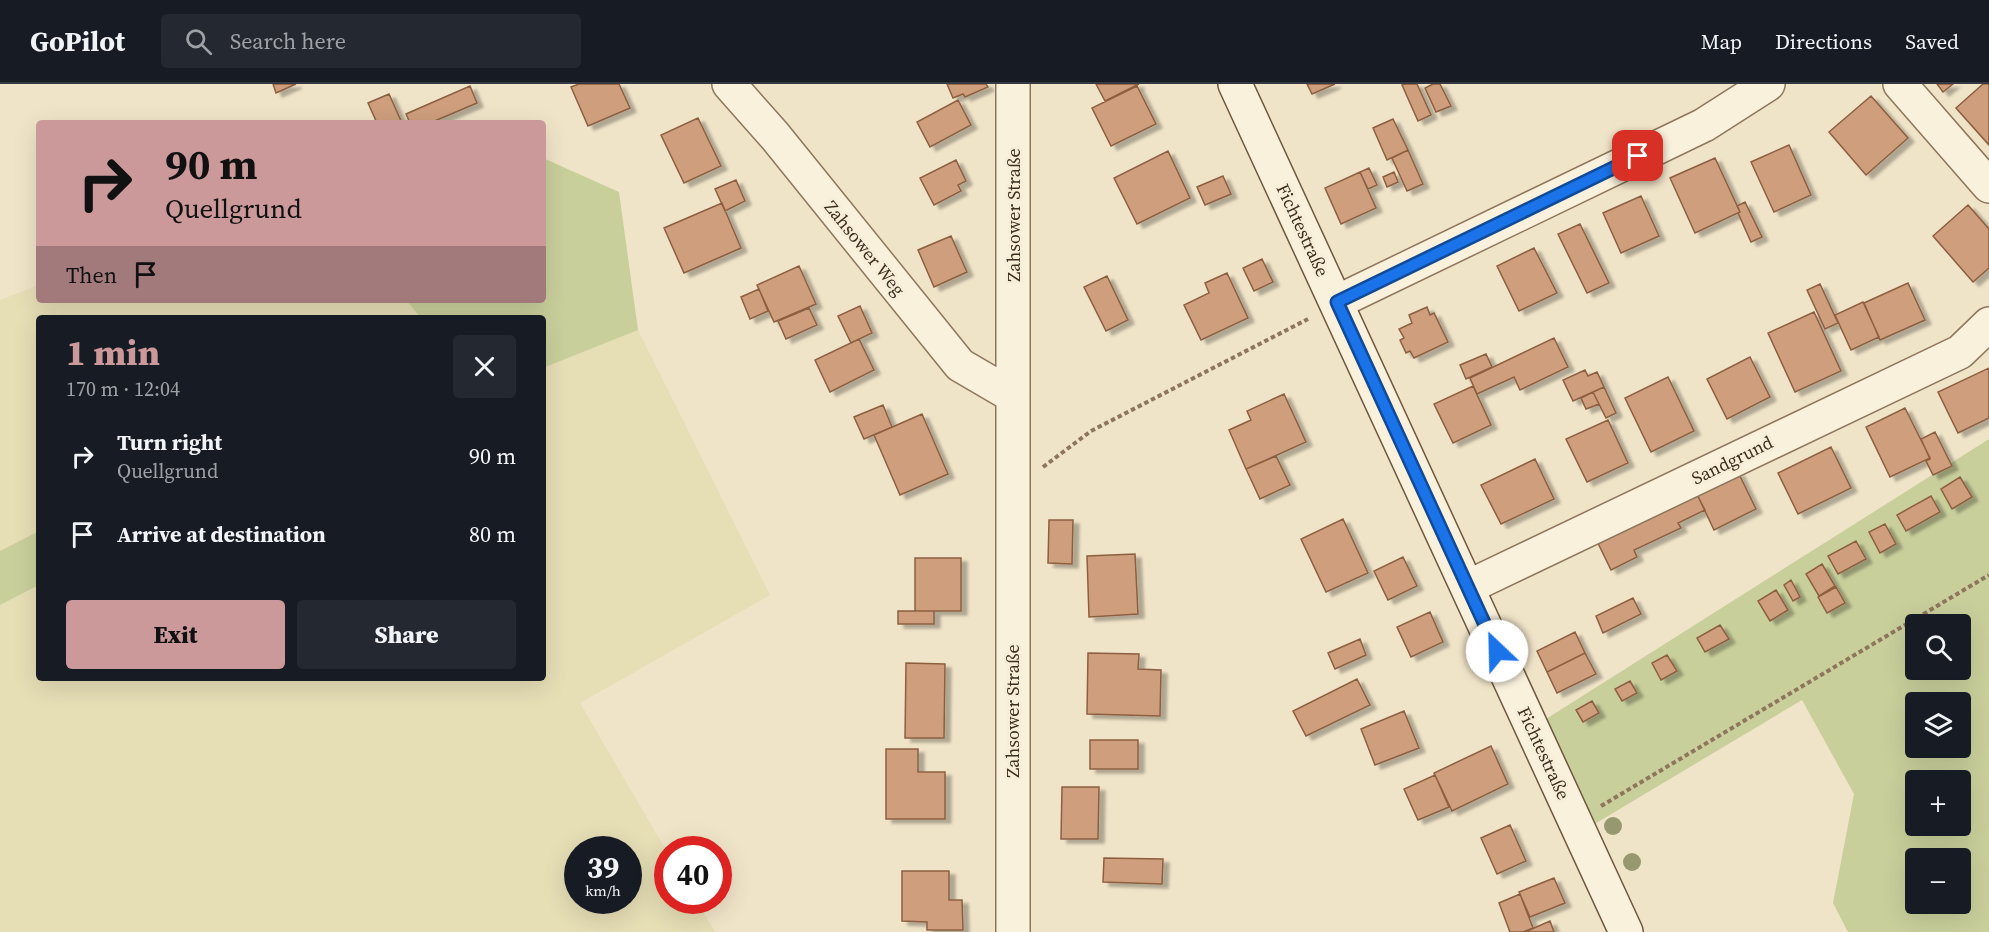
<!DOCTYPE html>
<meta charset="utf-8">
<style>
:root{--surface:#171b24;--page:#242831;--text:#f1f3f6;--muted:#9ea1a6;--line:#363941;--accent:#cc999b}
body{margin:0;font-family:"Source Serif 4",serif;background:var(--page);color:var(--text);height:100vh;display:flex;flex-direction:column;font-size:22px;white-space:nowrap}
*{box-sizing:border-box;margin:0}
p{font-size:20px;color:var(--muted)}
.icon{flex:none;width:33px;height:33px;fill:none;stroke:currentColor;stroke-width:2;stroke-linecap:round;stroke-linejoin:round}
.map{position:relative;flex:1;overflow:hidden}
.sheet{position:absolute;left:36px;top:231px;width:510px;height:366px;display:flex;flex-direction:column;background:var(--surface);border-radius:6px;box-shadow:0 6px 24px #0002}
.sheet>*{flex:none}
.guide{position:absolute;left:36px;top:36px;width:510px;height:183px;border-radius:6px;box-shadow:0 6px 24px #0002;background:#cc999b;color:#111;overflow:hidden}
.controls{position:absolute;left:1905px;top:530px;display:grid;gap:12px}
.controls a{display:grid;place-items:center;width:66px;height:66px;border-radius:6px;background:var(--surface);box-shadow:0 6px 24px #0002;font-size:30px}
.speed{position:absolute;left:564px;top:752px;display:flex;gap:12px;font-size:30px;font-weight:700;text-align:center}
.speed>*{display:grid;place-content:center;width:78px;height:78px;border-radius:50%;background:var(--surface);box-shadow:0 6px 24px #0002;line-height:1}
.speed small{font-size:15px;font-weight:400}
.speed .limit{border:9px solid #d22;background:#fff;color:#111}
.pin{position:absolute;display:grid;place-items:center;width:51px;height:51px;color:#fff;margin:-26px;border-radius:12px;box-shadow:0 3px 9px #0006}
.me{position:absolute;width:66px;margin:-33px;rotate:336deg;stroke-linejoin:round;filter:drop-shadow(0 0 4px #0008)}
.turn{display:flex;align-items:center;gap:21px;height:126px;padding:0 30px;font-size:27px}
.turn .icon{width:78px;height:78px;stroke-width:2.5}
.turn b{display:block;font-size:42px;line-height:51px}
.then{display:flex;align-items:center;height:57px;padding:0 30px;background:#0003;gap:12px;font-size:22px}
.round{display:grid;place-items:center;flex:none;width:63px;height:63px;border-radius:6px;background:var(--page)}
.head{display:flex;align-items:center;justify-content:space-between;height:102px;padding:0 30px}
h1{font-size:36px;font-weight:800;line-height:45px;color:var(--accent)}
.action{display:flex;gap:12px;margin-top:auto;padding:12px 30px}
.action a{flex:1;height:69px;border-radius:6px;background:var(--accent);color:#111;font-size:24px;font-weight:800;line-height:69px;text-align:center}
.action a+a{background:var(--page);color:var(--text)}
ul{padding:0;list-style:none}
li{display:flex;align-items:center;gap:18px;height:78px;padding:0 30px}
li div{flex:1}
li b{display:block;font-size:22px}
li em{font-style:normal}
header{display:flex;align-items:center;gap:36px;box-sizing:border-box;height:84px;padding:0 30px;background:var(--surface);border-bottom:2px solid var(--line)}
header strong{font-size:28px}
nav{display:flex;gap:33px;margin-inline-start:auto;font-size:21px}
.search{width:420px;height:54px;background:var(--page);display:flex;align-items:center;gap:15px;box-sizing:border-box;padding:0 21px;border-radius:6px;color:var(--muted);font-size:22px}
.map>svg:first-child{display:block}
.farmland{fill:#e6deb5;fill-rule:evenodd}
.green{fill:#c9cf9b;fill-rule:evenodd}
.building{fill:#cf9f7d;stroke:#8d5f41;stroke-width:1.5;filter:url(#shadow)}
.lines{fill:none;stroke-linecap:round;stroke-linejoin:round}
.street-casing{stroke:#8d765c;stroke-width:36}
.secondary-casing{stroke:#6f573f;stroke-width:36}
.path{stroke:#8d765c;stroke-width:4;stroke-dasharray:4.5 3;stroke-linecap:butt}
.street{stroke:#faf1dc;stroke-width:33}
.secondary{stroke:#faf1dc;stroke-width:33}
.tree{fill:#96986f}
.route-casing{stroke:#114b97;stroke-width:15}
.route{stroke:#1a73e8;stroke-width:10}
.labels{text-anchor:middle;dominant-baseline:central;stroke-width:6;stroke-linejoin:round;paint-order:stroke}
.street-label{font-size:18px;fill:#3d2e20;stroke:#f7eed8}
</style>
<header>
<strong>GoPilot</strong>
<div class="search"><svg class="icon" aria-label="search" viewBox="0 0 24 24"><circle cx="10" cy="10" r="6"/><path d="M15 15l6 6"/></svg>Search here</div>
<nav><a>Map</a><a>Directions</a><a>Saved</a></nav>
</header>
<div class="map">
<svg width="1989" height="848" viewBox="0 0 1989 848">
<defs>
<filter id="shadow"><feDropShadow dx="6" dy="4" stdDeviation="1.5" flood-color="#0004"/></filter>
</defs>
<rect width="100%" height="100%" fill="#f0e4c8"/>
<path class="farmland" d="M 39,201 L 39,216 L 406,216 L 421,234 L 39,234 L 39,447 L 0,467 L 0,216 Z
M 638,246 L 770,511 L 580,619 L 667,768 L 668,816 L 696,816 L 715,848 L 0,848 L 0,521 L 39,501 L 39,594 L 543,594 L 543,284 ZM 578,765 L 628,765 L 628,816 L 578,816 Z"/>
<path class="green" d="M 543,74 L 619,108 L 638,246 L 543,284 L 543,234 L 421,234 L 406,216 L 543,216 Z
M 1989,355 L 1989,848 L 1848,848 L 1833,819 L 1854,710 L 1802,616 L 1593,741 L 1546,635 ZM 1916,540 L 1960,540 L 1960,585 L 1916,585 ZM 1916,618 L 1960,618 L 1960,663 L 1916,663 ZM 1916,696 L 1960,696 L 1960,741 L 1916,741 ZM 1916,774 L 1960,774 L 1960,819 L 1916,819 Z
M 39,447 L 39,501 L 0,521 L 0,467 Z"/>
<path class="building" d="M 273,0 L 296,0 L 276,9 Z
M 579,0 L 619,0 L 630,24 L 588,42 L 571,3 Z
M 947,0 L 986,0 L 988,3 L 965,13 L 963,10 L 953,14 Z
M 1096,0 L 1139,0 L 1105,17 Z
M 1307,0 L 1335,0 L 1312,10 Z
M 1405,0 L 1417,0 L 1431,31 L 1418,37 L 1402,1 Z
M 1433,0 L 1440,0 L 1451,22 L 1436,28 L 1425,4 Z
M 1937,0 L 1953,0 L 1943,8 Z
M 1983,0 L 1989,0 L 1989,61 L 1956,24 Z
M 470,2 L 477,19 L 430,39 L 410,39 L 406,30 Z
M 1137,2 L 1156,40 L 1111,62 L 1092,24 Z
M 389,10 L 402,39 L 377,39 L 368,19 Z
M 1871,12 L 1908,54 L 1866,91 L 1829,48 Z
M 958,16 L 971,41 L 930,63 L 917,38 Z
M 698,34 L 721,82 L 684,99 L 661,51 Z
M 1393,35 L 1408,66 L 1387,76 L 1373,44 Z
M 1789,61 L 1811,111 L 1774,128 L 1751,78 Z
M 1408,66 L 1423,100 L 1407,107 L 1392,74 Z
M 1168,67 L 1190,114 L 1137,140 L 1114,94 Z
M 1715,74 L 1740,128 L 1695,149 L 1670,94 Z
M 956,76 L 966,97 L 958,101 L 961,107 L 934,121 L 920,94 Z
M 1369,84 L 1377,101 L 1368,105 L 1360,88 Z
M 1360,88 L 1376,124 L 1341,140 L 1325,104 Z
M 1394,88 L 1398,98 L 1387,103 L 1383,93 Z
M 1223,92 L 1231,110 L 1205,121 L 1197,103 Z
M 736,96 L 745,117 L 725,127 L 715,105 Z
M 1641,112 L 1659,152 L 1621,169 L 1603,129 Z
M 1745,118 L 1762,153 L 1751,158 L 1738,129 L 1740,128 L 1737,122 Z
M 722,119 L 741,164 L 684,189 L 664,144 Z
M 1968,121 L 1989,145 L 1989,184 L 1973,198 L 1933,152 Z
M 1580,140 L 1609,199 L 1587,209 L 1558,150 Z
M 951,152 L 967,188 L 934,203 L 918,166 Z
M 1534,164 L 1557,209 L 1519,227 L 1497,182 Z
M 1262,175 L 1273,198 L 1254,207 L 1243,184 Z
M 799,182 L 816,220 L 774,238 L 757,201 Z
M 1227,189 L 1248,234 L 1201,256 L 1184,221 L 1209,209 L 1205,199 Z
M 1107,192 L 1128,236 L 1106,247 L 1084,203 Z
M 1908,199 L 1925,236 L 1880,256 L 1864,219 Z
M 1820,200 L 1838,239 L 1825,245 L 1807,206 Z
M 759,205 L 768,227 L 750,235 L 741,213 Z
M 1863,218 L 1879,253 L 1851,266 L 1835,231 Z
M 860,222 L 872,249 L 851,259 L 838,232 Z
M 1427,223 L 1430,231 L 1434,229 L 1448,258 L 1414,274 L 1410,267 L 1406,269 L 1400,256 L 1404,254 L 1399,245 L 1412,239 L 1409,231 Z
M 809,224 L 817,241 L 786,255 L 778,237 Z
M 1814,228 L 1841,287 L 1795,308 L 1768,249 Z
M 1554,254 L 1568,283 L 1520,306 L 1514,293 L 1477,310 L 1470,294 Z
M 859,255 L 874,286 L 830,308 L 815,276 Z
M 1486,270 L 1492,283 L 1466,295 L 1460,281 Z
M 1750,273 L 1770,313 L 1727,335 L 1707,295 Z
M 1989,284 L 1989,334 L 1958,349 L 1938,308 Z
M 1585,286 L 1588,292 L 1597,288 L 1604,303 L 1573,317 L 1563,296 Z
M 1668,293 L 1694,347 L 1651,368 L 1625,314 Z
M 1473,302 L 1491,341 L 1453,359 L 1434,320 Z
M 1604,303 L 1616,329 L 1606,334 L 1593,308 Z
M 1593,308 L 1599,320 L 1586,325 L 1581,314 Z
M 1284,310 L 1306,358 L 1246,385 L 1229,346 L 1251,336 L 1247,327 Z
M 883,321 L 892,343 L 864,355 L 854,333 Z
M 1905,324 L 1930,374 L 1890,393 L 1866,343 Z
M 922,330 L 948,390 L 900,411 L 874,351 Z
M 1608,336 L 1628,379 L 1587,398 L 1566,355 Z
M 1935,348 L 1952,382 L 1933,391 L 1926,377 L 1930,375 L 1921,355 Z
M 1831,363 L 1851,404 L 1798,430 L 1778,389 Z
M 1276,372 L 1290,401 L 1260,415 L 1246,385 Z
M 1535,375 L 1554,415 L 1501,440 L 1481,401 Z
M 1738,388 L 1756,425 L 1714,446 L 1696,408 Z
M 1960,393 L 1972,413 L 1952,425 L 1941,405 Z
M 1695,407 L 1705,426 L 1678,439 L 1681,444 L 1634,466 L 1637,473 L 1611,486 L 1596,455 Z
M 1931,412 L 1940,428 L 1906,447 L 1897,431 Z
M 1343,435 L 1368,489 L 1326,508 L 1301,455 Z
M 1049,436 L 1073,436 L 1072,480 L 1048,479 Z
M 1885,440 L 1896,460 L 1880,469 L 1869,448 Z
M 1856,457 L 1866,475 L 1838,490 L 1828,472 Z
M 1135,470 L 1138,530 L 1089,533 L 1087,472 Z
M 1403,473 L 1417,502 L 1388,516 L 1374,487 Z
M 915,474 L 961,474 L 961,527 L 915,527 Z
M 1822,480 L 1835,502 L 1819,512 L 1806,490 Z
M 1791,496 L 1800,513 L 1793,517 L 1784,501 Z
M 1836,503 L 1845,519 L 1827,529 L 1818,513 Z
M 1776,506 L 1788,526 L 1770,537 L 1758,517 Z
M 1633,514 L 1641,530 L 1603,549 L 1596,532 Z
M 898,527 L 934,527 L 934,540 L 898,540 Z
M 1430,528 L 1443,558 L 1411,573 L 1397,543 Z
M 1720,541 L 1729,555 L 1705,568 L 1697,554 Z
M 1575,548 L 1585,569 L 1547,588 L 1537,567 Z
M 1360,555 L 1366,571 L 1335,585 L 1328,569 Z
M 1088,569 L 1139,570 L 1138,585 L 1161,586 L 1160,632 L 1087,630 Z
M 1585,569 L 1596,590 L 1557,609 L 1547,588 Z
M 1667,571 L 1677,587 L 1661,596 L 1652,579 Z
M 906,579 L 945,580 L 944,654 L 905,654 Z
M 1357,595 L 1370,621 L 1306,652 L 1293,627 Z
M 1630,597 L 1637,609 L 1622,617 L 1615,605 Z
M 1592,617 L 1599,629 L 1583,638 L 1576,626 Z
M 1404,627 L 1419,664 L 1375,681 L 1361,645 Z
M 1090,656 L 1138,656 L 1138,685 L 1090,685 Z
M 1491,662 L 1508,700 L 1452,727 L 1434,689 Z
M 886,665 L 918,665 L 918,688 L 945,688 L 945,735 L 886,735 Z
M 1435,691 L 1449,723 L 1418,736 L 1404,705 Z
M 1062,703 L 1099,703 L 1098,755 L 1061,755 Z
M 1510,741 L 1526,777 L 1497,790 L 1481,754 Z
M 1104,774 L 1163,775 L 1162,800 L 1103,798 Z
M 902,787 L 949,787 L 949,816 L 962,816 L 963,846 L 927,846 L 927,838 L 902,837 Z
M 1554,794 L 1565,819 L 1530,833 L 1519,808 Z
M 1520,810 L 1533,844 L 1523,848 L 1510,848 L 1499,819 Z
M 1550,837 L 1554,848 L 1525,848 Z"/>
<g class="lines">
<g class="street-casing">
<path id="street" d="M 729,0 L 775,52 L 960,281 L 1013,312
M 1900,0 L 1989,102
M 1337,218 L 1704,41 L 1768,0
M 1468,503 L 1960,268 L 1989,240
M 1013,848 L 1013,0"/>
</g>
<g class="secondary-casing">
<path id="secondary" d="M 1235,0 L 1626,848"/>
</g>
<path class="path" d="M 1043,383 L 1091,347 L 1308,235
M 1601,722 L 1989,491"/>
<use href="#street" class="street"/>
<use href="#secondary" class="secondary"/>
</g>
<g class="tree">
<circle cx="1613" cy="742" r="9"/>
<circle cx="1632" cy="778" r="9"/>
</g>
<g class="lines">
<g class="route-casing">
<path id="route" d="M 1497,567 L 1337,218 L 1638,72"/>
</g>
<use href="#route" class="route"/>
</g>
<g class="labels">
<g class="street-label">
<text transform="translate(1013 131) rotate(-90)">Zahsower Straße</text>
<text transform="translate(1303 146) rotate(65)">Fichtestraße</text>
<text transform="translate(865 164) rotate(51)">Zahsower Weg</text>
<text transform="translate(1732 376) rotate(-26)">Sandgrund</text>
<text transform="translate(1012 627) rotate(-90)">Zahsower Straße</text>
<text transform="translate(1544 669) rotate(65)">Fichtestraße</text>
</g>
</g>
</svg>
<div class="controls">
<a><svg class="icon" aria-label="search" viewBox="0 0 24 24"><circle cx="10" cy="10" r="6"/><path d="M15 15l6 6"/></svg></a>
<a><svg class="icon" aria-label="layers" viewBox="0 0 24 24"><path d="M12 4l9 5-9 5-9-5zM3 14l9 5 9-5"/></svg></a>
<a>+</a>
<a>−</a>
</div>
<div class="speed"><div>39<small>km/h</small></div><div class="limit">40</div></div>
<div class="pin" style="left:1638px;top:72px;background:#d93025"><svg class="icon" aria-label="arrive" viewBox="0 0 24 24"><path d="M6 21V4h12l-3 4 3 4H6"/></svg></div>
<svg class="me" style="left:1497px;top:567px" viewBox="-20 -20 40 40"><circle r="19" fill="#fff"/><path d="M0-13L10 11 0 6-10 11z" fill="#1a73e8"/></svg>
<div class="guide">
<div class="turn"><svg class="icon" aria-label="right" viewBox="0 0 24 24"><path d="M7 20v-9h11M14 6l5 5-5 5"/></svg><div><b>90 m</b>Quellgrund</div></div>
<div class="then">Then<svg class="icon" aria-label="arrive" viewBox="0 0 24 24"><path d="M6 21V4h12l-3 4 3 4H6"/></svg></div>
</div>
<section class="sheet">
<div class="head"><div><h1>1 min</h1><p>170 m · 12:04</p></div><a class="round"><svg class="icon" aria-label="close" viewBox="0 0 24 24"><path d="M6 6l12 12M18 6L6 18"/></svg></a></div>
<ul>
<li><svg class="icon" aria-label="right" viewBox="0 0 24 24"><path d="M7 20v-9h11M14 6l5 5-5 5"/></svg><div><b>Turn right</b><p>Quellgrund</p></div><em>90 m</em></li>
<li><svg class="icon" aria-label="arrive" viewBox="0 0 24 24"><path d="M6 21V4h12l-3 4 3 4H6"/></svg><div><b>Arrive at destination</b></div><em>80 m</em></li>
</ul>
<div class="action"><a>Exit</a><a>Share</a></div>
</section>
</div>
